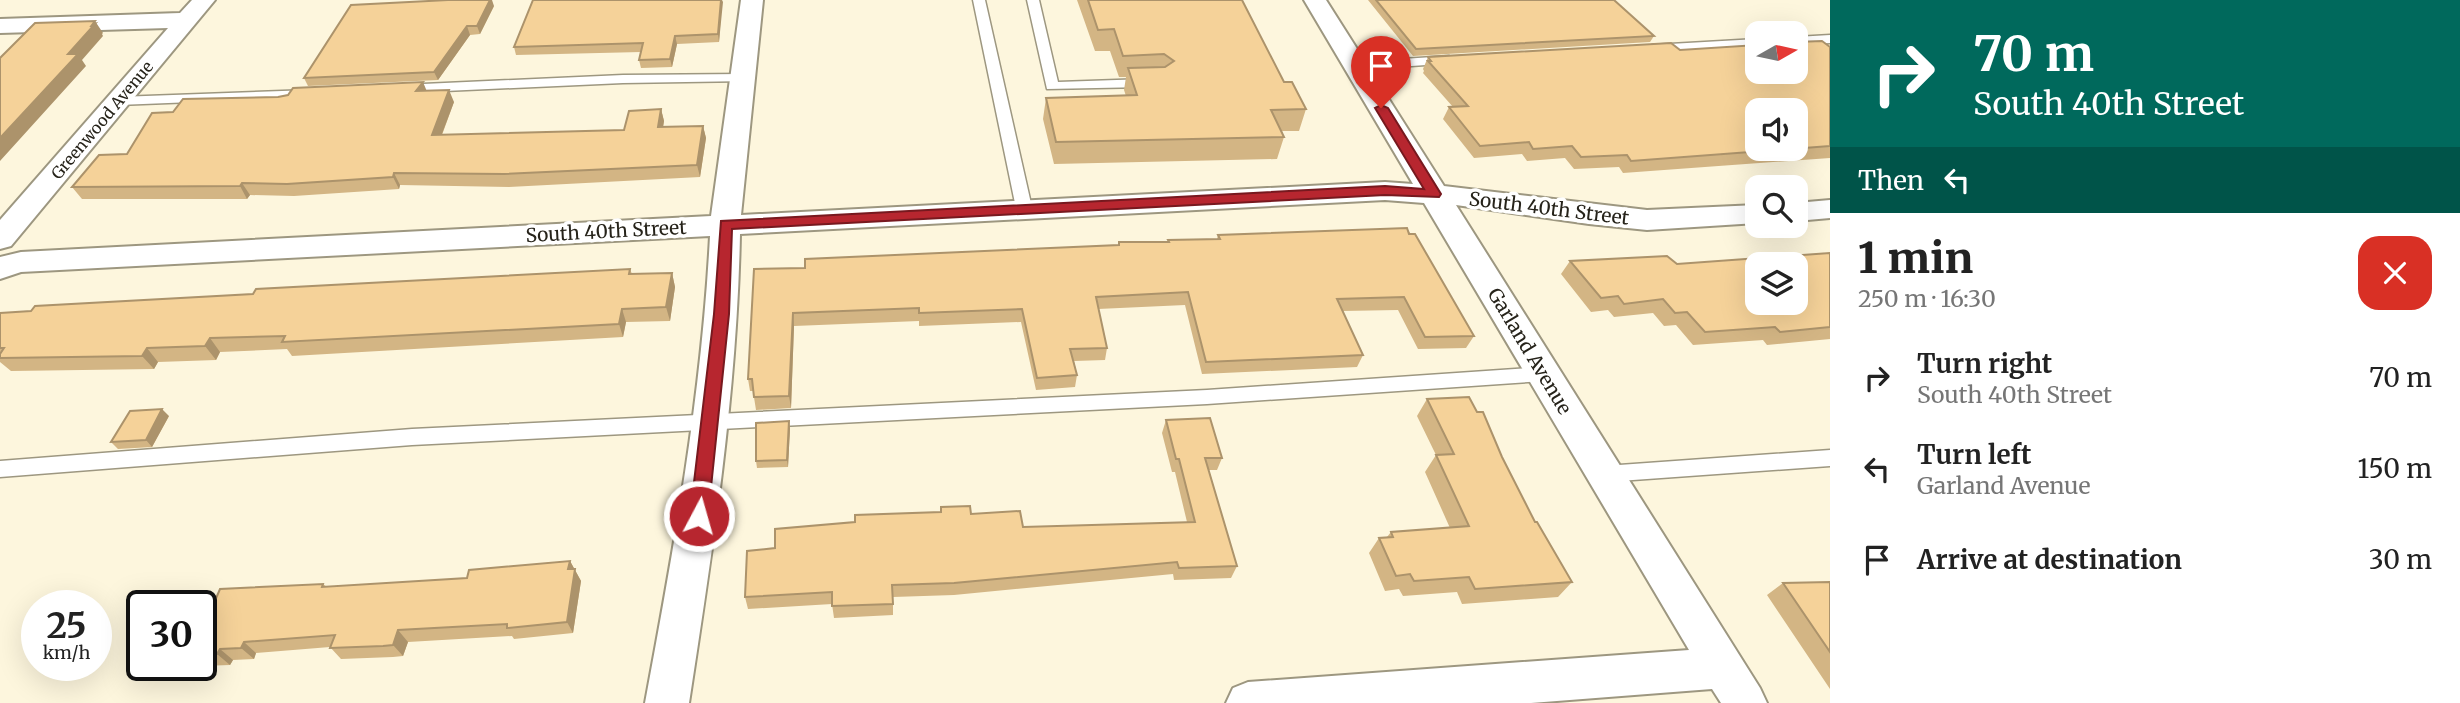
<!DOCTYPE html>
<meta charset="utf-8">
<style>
:root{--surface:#fff;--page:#f6f6f6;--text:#222;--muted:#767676}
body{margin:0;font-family:Merriweather,serif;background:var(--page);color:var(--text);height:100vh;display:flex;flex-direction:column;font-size:26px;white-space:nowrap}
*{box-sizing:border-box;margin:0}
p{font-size:23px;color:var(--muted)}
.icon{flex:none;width:38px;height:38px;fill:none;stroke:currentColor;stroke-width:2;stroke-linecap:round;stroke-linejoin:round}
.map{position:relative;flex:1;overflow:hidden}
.details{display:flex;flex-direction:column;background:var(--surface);width:630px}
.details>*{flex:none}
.guide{background:#00695c;color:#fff;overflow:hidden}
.needle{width:46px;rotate:81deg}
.controls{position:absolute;left:1745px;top:21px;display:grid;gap:14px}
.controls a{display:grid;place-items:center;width:63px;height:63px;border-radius:14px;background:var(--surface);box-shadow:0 7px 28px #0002;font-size:35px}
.speed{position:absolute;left:21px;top:590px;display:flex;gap:14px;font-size:35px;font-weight:700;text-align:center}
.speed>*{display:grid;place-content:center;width:91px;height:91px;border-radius:50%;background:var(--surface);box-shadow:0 7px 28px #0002;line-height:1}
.speed small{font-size:18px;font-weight:400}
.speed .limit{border:4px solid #111;border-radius:10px;background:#fff;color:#111}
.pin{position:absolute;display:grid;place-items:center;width:60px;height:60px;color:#fff;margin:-72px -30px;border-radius:50% 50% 50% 0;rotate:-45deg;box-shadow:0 0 7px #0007}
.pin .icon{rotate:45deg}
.me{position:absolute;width:77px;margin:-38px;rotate:6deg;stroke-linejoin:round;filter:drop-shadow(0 0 5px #0008)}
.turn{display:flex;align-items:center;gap:24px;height:147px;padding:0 28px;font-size:32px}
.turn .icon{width:91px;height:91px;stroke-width:2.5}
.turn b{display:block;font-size:49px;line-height:60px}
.then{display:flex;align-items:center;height:66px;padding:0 28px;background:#0003;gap:14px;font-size:26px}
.round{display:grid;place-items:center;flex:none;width:74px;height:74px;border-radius:21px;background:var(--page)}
.overview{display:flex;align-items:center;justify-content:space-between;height:119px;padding:0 28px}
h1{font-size:42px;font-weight:800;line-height:52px}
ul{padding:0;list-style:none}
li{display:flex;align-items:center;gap:21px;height:91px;padding:0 28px}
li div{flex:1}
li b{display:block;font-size:26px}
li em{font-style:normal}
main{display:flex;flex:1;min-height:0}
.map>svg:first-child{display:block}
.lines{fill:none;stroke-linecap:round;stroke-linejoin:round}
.lane-casing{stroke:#9d9780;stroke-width:3}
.street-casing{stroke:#9d9780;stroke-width:4}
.lane{fill:#fff;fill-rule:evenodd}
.street{fill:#fff;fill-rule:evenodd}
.wall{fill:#d3b584}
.shaded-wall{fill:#ac936b}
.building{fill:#f5d299;stroke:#ac936b;stroke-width:2;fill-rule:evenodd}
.route{fill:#b7262f;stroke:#77191f;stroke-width:2}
.labels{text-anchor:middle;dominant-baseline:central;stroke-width:7;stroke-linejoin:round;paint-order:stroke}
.far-street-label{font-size:16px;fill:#26231a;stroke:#fff}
.street-label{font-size:19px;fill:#26231a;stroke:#fff}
</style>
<main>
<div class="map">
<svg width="1830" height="703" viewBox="0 0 1830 703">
<rect width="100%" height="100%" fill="#fdf6dd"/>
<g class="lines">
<g class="lane-casing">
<path id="lane" d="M 973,0 L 985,0 L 1032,208 L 1024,213 L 1016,208 Z
M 1027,0 L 1039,0 L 1058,82 L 1146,79 L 1153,83 L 1146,87 L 1047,89 Z
M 1830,35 L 1830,43 L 1796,45 L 1796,37 Z
M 1757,39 L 1757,47 L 1652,53 L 1646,49 L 1652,45 Z
M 1449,56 L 1455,60 L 1454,63 L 1355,70 L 1349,66 L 1355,62 Z
M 744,74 L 749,75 L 749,81 L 623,83 L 401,93 L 394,89 L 401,85 L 623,75 Z
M 310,90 L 315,91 L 315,97 L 118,105 L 111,101 L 118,97 Z
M 1544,367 L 1550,369 L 1553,374 L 1550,379 L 1544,381 L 1207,404 L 412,445 L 0,477 L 0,461 L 412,429 L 1207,390 Z
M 1830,450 L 1830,466 L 1605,482 L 1598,480 L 1595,474 L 1598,468 L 1605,466 Z"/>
</g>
<g class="street-casing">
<path id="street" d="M 192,0 L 215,0 L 11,246 L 0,249 L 0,220 L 168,28 L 0,33 L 0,19 L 180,13 Z
M 741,0 L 763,0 L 741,215 L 1385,182 L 1413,184 L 1304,0 L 1326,0 L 1444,186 L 1647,210 L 1757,205 L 1757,223 L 1647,230 L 1589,224 L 1456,205 L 1760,688 L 1767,703 L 1721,703 L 1712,689 L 1531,703 L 1226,703 L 1233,688 L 1248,682 L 1689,650 L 1424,203 L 1385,200 L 740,234 C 737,392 713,547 689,703 L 645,703 C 674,548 702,393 710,236 L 21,272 L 0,279 L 0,257 L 21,252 L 711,216 Z
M 1830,200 L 1830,218 L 1796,221 L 1796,203 Z"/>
</g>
<use href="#lane" class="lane"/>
<use href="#street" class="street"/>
</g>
<path class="wall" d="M 533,0 L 722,0 L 719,42 L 677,44 L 672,67 L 641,68 L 639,60 L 641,52 L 516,55 L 514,47 Z
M 1077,0 L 1242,0 L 1284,82 L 1306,109 L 1299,131 L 1282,131 L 1284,137 L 1277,159 L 1054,164 L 1043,119 L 1046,98 L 1126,96 L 1124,90 L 1126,77 L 1119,77 L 1110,51 L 1095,51 Z
M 1368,0 L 1614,0 L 1654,36 L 1650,42 L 1413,56 Z
M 494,6 L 480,34 L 470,35 L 438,80 L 308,86 L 304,78 Z
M 1830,47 L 1830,158 L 1623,173 L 1619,167 L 1574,169 L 1565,158 L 1527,161 L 1522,154 L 1474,158 L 1443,119 L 1449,107 L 1453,107 L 1423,73 L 1424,71 L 1423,69 L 1428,57 Z
M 427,91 L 454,102 L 442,135 L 624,130 L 661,109 L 664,121 L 663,127 L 703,126 L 706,138 L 700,177 L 509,187 L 400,185 L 399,189 L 294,196 L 250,195 L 247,199 L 82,199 L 72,187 L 127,154 L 173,112 L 278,97 Z
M 1407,228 L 1474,336 L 1466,348 L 1418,349 L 1398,310 L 1342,311 L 1363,355 L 1357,367 L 1202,374 L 1185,305 L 1098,309 L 1107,348 L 1105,360 L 1074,361 L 1077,375 L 1075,387 L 1036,390 L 1021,322 L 919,326 L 919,321 L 794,326 L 791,408 L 756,410 L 753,391 L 750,391 L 748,379 L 805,268 L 1118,245 L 1119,242 L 1168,242 L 1168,240 L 1217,239 L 1218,235 Z
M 1830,253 L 1830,339 L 1767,345 L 1763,340 L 1693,345 L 1676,325 L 1664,326 L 1653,313 L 1614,317 L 1608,310 L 1591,312 L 1561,274 L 1570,261 L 1677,264 Z
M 630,269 L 632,274 L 672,273 L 675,287 L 670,321 L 626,322 L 623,337 L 292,356 L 287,349 L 220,352 L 216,360 L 158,362 L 154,369 L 11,371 L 0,362 L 0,313 Z
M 1427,399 L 1502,457 L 1535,522 L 1572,582 L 1558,597 L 1462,604 L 1457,592 L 1403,596 L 1399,589 L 1385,591 L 1369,553 L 1379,538 L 1387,537 L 1391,532 L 1450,528 L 1425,472 L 1436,455 L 1417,416 Z
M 169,416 L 152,447 L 118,449 L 111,442 Z
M 1166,420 L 1222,458 L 1217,470 L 1209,470 L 1237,566 L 1231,578 L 1174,580 L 1173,574 L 954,595 L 893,597 L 893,615 L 834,618 L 832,604 L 748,609 L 745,597 L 775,548 L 855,522 L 940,512 L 941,507 L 1023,527 L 1187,522 L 1175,472 L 1172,472 L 1162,433 Z
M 790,428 L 788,467 L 757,468 L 756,461 Z
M 570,561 L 581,581 L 573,633 L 514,639 L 512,636 L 408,642 L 403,656 L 393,657 L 341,659 L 330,647 L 256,653 L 254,659 L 233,660 L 230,665 L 172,667 L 169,665 L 201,665 L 201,606 L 323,584 L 327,587 L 467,578 Z
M 1830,582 L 1830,689 L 1767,595 L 1783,583 Z"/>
<path class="shaded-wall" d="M 490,0 L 492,0 L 494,6 L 480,34 L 477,26 Z
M 721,0 L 722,0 L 723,2 L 719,42 L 718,34 Z
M 95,21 L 103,33 L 102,34 L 103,36 L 82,60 L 86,66 L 0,161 L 0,138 Z
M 467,26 L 470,35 L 438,80 L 434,72 Z
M 675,36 L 677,44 L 672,67 L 670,59 Z
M 423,82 L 428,94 L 416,91 Z
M 449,90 L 454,102 L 437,147 L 432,135 Z
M 661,109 L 664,121 L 661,139 L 658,127 Z
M 703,126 L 706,138 L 700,177 L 697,165 Z
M 394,173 L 400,185 L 399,189 L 393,177 Z
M 242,183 L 250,195 L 247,199 L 240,186 Z
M 672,273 L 675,287 L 670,321 L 666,307 Z
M 622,309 L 626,322 L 623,337 L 619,324 Z
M 793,313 L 794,326 L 791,408 L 789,396 Z
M 210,338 L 220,352 L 216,360 L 205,346 Z
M 147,348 L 158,362 L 154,369 L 142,356 Z
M 162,409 L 169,416 L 152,447 L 146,440 Z
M 789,421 L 790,428 L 788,467 L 787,460 Z
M 570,561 L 581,581 L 573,633 L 567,622 L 568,569 Z
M 398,630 L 408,642 L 403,656 L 393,645 Z
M 244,642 L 256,653 L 254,659 L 241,648 Z
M 220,649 L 233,660 L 230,665 L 217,654 Z"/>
<path class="building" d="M 448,0 L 490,0 L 477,26 L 467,26 L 434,72 L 304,78 L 351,5 Z
M 533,0 L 721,0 L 718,34 L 675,36 L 670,59 L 639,60 L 643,43 L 514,47 Z
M 1088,0 L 1242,0 L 1284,82 L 1292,82 L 1306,109 L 1271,110 L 1284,137 L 1056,142 L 1046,98 L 1137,95 L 1128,68 L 1165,67 L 1174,61 L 1164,54 L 1123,56 L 1114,29 L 1098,30 Z
M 1376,0 L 1614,0 L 1654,36 L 1416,49 Z
M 95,21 L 92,25 L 95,24 L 68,54 L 78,54 L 0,138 L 0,58 L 35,23 Z
M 1822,41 L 1830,47 L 1830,146 L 1631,161 L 1627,155 L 1581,157 L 1572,146 L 1533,149 L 1529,142 L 1480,146 L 1449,107 L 1468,106 L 1428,61 L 1431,61 L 1428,57 L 1671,43 L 1680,50 L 1757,45 L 1757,72 L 1796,72 L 1796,42 ZM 1757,110 L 1796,110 L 1796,149 L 1757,149 Z
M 423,82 L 416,91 L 449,90 L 432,135 L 624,130 L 629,111 L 661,109 L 658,127 L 703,126 L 697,165 L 504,174 L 394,173 L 393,177 L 287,184 L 242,183 L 240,186 L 72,187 L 99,155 L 127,154 L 152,113 L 173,112 L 183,99 L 278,97 L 288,95 L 293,88 Z
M 1407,228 L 1409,234 L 1415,234 L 1474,336 L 1425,337 L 1404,297 L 1337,299 L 1363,355 L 1206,362 L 1188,292 L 1096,297 L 1107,348 L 1070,349 L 1077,375 L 1037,378 L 1022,309 L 919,313 L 919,308 L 793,313 L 789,396 L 754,397 L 752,379 L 748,379 L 754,269 L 805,268 L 805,259 L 1119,245 L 1119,242 L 1169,242 L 1168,240 L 1220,239 L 1218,235 Z
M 1830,253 L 1830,327 L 1780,332 L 1775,327 L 1705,332 L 1687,312 L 1675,313 L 1663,299 L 1624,304 L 1618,296 L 1601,298 L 1570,261 L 1667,256 L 1677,264 ZM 1757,264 L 1796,264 L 1796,303 L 1757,303 Z
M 630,269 L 629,274 L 672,273 L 666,307 L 622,309 L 619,324 L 282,342 L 285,336 L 210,338 L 205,346 L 147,348 L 142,356 L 0,358 L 0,354 L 4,348 L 0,348 L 0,313 L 31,311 L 35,306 L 253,294 L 256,289 Z
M 1469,397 L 1477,412 L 1483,412 L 1502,457 L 1535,522 L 1537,522 L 1572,582 L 1475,589 L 1469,577 L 1414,581 L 1410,574 L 1396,576 L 1379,538 L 1393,537 L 1391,532 L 1469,526 L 1436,455 L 1454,454 L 1427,399 Z
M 162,409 L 146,440 L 111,442 L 130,411 Z
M 1210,418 L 1222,458 L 1205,458 L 1237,566 L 1179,568 L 1177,562 L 954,583 L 892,585 L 893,604 L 832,606 L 832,592 L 745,597 L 747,551 L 775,548 L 775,529 L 855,522 L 855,515 L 941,512 L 941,507 L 970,506 L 971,514 L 1020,511 L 1023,527 L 1195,522 L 1179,459 L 1176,459 L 1166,420 Z
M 789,421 L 787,460 L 756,461 L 756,423 Z
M 570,561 L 568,569 L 575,569 L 567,622 L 507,628 L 507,624 L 398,630 L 393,645 L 383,646 L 330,648 L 335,635 L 244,642 L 241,648 L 220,649 L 217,654 L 201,654 L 201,606 L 182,606 L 182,604 L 214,603 L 220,589 L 323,584 L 322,587 L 467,578 L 469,570 Z
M 1830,582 L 1830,652 L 1783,583 Z"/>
<path class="route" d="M 1381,105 L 1388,108 L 1441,194 L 1439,197 L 1385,195 L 732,229 L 729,314 L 708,516 L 706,521 L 699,524 L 693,521 L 690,516 L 714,314 L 721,221 L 1385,186 L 1424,189 L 1375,108 Z"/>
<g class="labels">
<g class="far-street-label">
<text transform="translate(102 120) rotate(-50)">Greenwood Avenue</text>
</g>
<g class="street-label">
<text transform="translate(1549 208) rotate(7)">South 40th Street</text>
<text transform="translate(606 231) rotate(-3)">South 40th Street</text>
<text transform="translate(1530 351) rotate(59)">Garland Avenue</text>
</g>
</g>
</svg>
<div class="controls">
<a><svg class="needle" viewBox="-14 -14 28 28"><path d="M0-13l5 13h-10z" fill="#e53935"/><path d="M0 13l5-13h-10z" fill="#767676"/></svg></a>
<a><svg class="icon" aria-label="sound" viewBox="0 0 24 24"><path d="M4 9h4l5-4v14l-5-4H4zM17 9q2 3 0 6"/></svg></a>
<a><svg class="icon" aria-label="search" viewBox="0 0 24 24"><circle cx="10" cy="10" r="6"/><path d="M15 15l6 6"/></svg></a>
<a><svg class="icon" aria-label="layers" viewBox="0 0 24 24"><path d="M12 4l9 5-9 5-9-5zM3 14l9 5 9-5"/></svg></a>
</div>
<div class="speed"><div>25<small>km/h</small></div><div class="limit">30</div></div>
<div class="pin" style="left:1381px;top:108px;background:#d93025"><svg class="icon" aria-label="arrive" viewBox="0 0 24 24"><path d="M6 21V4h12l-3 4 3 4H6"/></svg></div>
<svg class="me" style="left:699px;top:516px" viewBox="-20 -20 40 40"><circle r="17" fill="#b7262f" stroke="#fff" stroke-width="3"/><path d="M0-11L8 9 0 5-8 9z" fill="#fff"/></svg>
</div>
<section class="details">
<div class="guide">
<div class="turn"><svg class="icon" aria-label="right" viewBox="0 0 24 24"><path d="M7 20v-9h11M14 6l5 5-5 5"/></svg><div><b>70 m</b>South 40th Street</div></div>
<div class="then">Then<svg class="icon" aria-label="left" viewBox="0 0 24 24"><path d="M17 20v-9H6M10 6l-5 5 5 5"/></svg></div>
</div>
<div class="overview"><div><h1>1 min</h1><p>250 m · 16:30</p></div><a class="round" style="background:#d93025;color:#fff"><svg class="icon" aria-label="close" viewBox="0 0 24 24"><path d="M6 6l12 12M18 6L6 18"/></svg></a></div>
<ul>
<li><svg class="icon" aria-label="right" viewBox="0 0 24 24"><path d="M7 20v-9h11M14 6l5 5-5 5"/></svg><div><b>Turn right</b><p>South 40th Street</p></div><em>70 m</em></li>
<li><svg class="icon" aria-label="left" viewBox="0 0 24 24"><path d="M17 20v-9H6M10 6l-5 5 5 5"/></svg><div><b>Turn left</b><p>Garland Avenue</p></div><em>150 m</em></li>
<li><svg class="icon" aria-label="arrive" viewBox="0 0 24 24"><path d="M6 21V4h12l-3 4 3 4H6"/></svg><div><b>Arrive at destination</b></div><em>30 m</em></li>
</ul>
</section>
</main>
